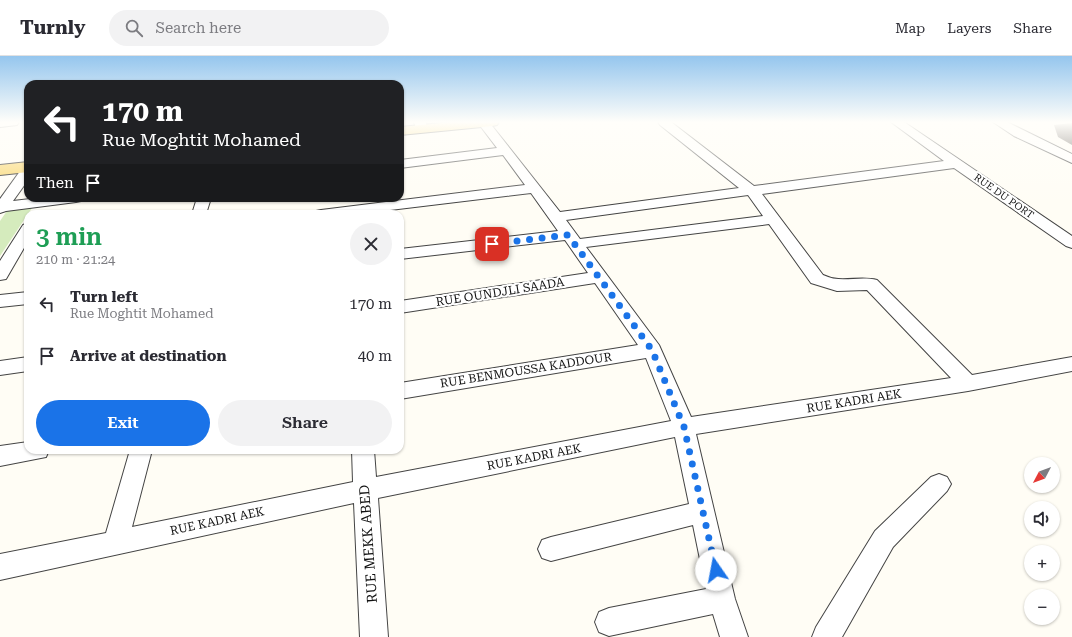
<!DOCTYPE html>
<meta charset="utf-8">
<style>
:root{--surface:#fff;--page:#f2f2f3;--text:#2b2b33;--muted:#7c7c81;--line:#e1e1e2;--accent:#1a73e8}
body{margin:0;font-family:"Roboto Serif",serif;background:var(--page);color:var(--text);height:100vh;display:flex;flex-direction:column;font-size:15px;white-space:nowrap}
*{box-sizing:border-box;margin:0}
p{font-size:13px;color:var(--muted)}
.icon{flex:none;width:22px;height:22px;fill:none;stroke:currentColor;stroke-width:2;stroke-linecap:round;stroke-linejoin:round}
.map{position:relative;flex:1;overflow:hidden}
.drawer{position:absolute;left:24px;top:154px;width:380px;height:244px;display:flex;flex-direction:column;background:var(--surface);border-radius:12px;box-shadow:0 1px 3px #0004}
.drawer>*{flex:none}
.guide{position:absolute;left:24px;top:24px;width:380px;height:122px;border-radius:12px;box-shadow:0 1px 3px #0004;background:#202124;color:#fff;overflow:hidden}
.needle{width:26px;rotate:229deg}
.controls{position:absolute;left:1024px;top:401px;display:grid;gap:8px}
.controls a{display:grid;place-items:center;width:36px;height:36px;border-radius:50%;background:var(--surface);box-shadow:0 1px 3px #0004;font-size:20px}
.pin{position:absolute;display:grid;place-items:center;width:34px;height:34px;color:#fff;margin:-17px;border-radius:8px;box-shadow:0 2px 6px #0006}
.me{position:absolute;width:44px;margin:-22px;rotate:348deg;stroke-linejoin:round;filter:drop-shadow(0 0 3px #0008)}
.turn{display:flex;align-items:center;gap:14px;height:84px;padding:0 12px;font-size:18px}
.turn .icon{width:52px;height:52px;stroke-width:2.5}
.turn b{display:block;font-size:28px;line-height:34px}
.then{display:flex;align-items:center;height:38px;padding:0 12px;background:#0003;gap:8px;font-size:15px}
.round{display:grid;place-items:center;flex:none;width:42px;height:42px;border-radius:21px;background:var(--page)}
.summary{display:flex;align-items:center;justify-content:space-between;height:68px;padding:0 12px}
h1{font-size:24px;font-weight:600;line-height:30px;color:#1e9e55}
.cta{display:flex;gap:8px;margin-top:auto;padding:8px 12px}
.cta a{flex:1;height:46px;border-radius:24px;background:var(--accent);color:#fff;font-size:16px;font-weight:600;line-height:46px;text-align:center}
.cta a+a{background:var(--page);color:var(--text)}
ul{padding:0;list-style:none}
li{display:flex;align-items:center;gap:12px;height:52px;padding:0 12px}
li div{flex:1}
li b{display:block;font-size:15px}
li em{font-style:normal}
header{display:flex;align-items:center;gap:24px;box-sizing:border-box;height:56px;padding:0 20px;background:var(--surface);border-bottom:1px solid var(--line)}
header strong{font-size:19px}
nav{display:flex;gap:22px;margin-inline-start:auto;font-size:14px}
.search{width:280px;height:36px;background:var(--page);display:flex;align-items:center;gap:10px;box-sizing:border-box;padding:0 14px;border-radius:22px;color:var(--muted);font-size:15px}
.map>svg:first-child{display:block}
.green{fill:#d5ebbd}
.building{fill:#5a524d}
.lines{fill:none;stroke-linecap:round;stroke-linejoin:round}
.minor-casing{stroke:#444;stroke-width:2}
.major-casing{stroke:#222;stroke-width:2}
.minor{fill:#fff;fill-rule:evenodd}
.major{fill:#f9d66b;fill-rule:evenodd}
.route{stroke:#1a73e8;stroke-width:7;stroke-dasharray:0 12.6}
.labels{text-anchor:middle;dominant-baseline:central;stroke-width:4;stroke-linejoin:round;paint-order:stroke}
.far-street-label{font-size:10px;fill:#111;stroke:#fff}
.street-label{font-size:12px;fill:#111;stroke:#fff}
.near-street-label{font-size:14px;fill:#111;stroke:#fff}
</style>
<header>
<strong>Turnly</strong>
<div class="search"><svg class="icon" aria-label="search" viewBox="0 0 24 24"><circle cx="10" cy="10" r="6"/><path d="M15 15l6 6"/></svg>Search here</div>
<nav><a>Map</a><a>Layers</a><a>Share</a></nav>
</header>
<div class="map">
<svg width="1072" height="581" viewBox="0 0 1072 581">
<rect width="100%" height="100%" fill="#fffdf5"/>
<path class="green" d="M 34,149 L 0,200 L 0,165 L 9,152 Z"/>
<path class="building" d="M 1072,67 L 1072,89 L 1058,81 L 1054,69 Z"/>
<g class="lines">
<g class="minor-casing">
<path id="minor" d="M 0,66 L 19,66 L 17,69 L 0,71 Z
M 414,66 L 426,66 L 427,73 L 425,76 L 417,76 Z
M 479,66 L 489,66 L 560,156 L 739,132 L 660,69 L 658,66 L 671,66 L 754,130 L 944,105 L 891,66 L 904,66 L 1072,180 L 1072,192 L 1066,190 L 954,112 L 762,138 L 823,219 C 841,228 859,219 877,224 L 972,319 L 1072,301 L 1072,315 L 968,335 L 696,378 L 735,543 L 748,581 L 720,581 L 713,558 L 609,580 L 599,576 L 595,566 L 599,556 L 609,552 L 706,533 L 693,469 L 551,505 L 542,502 L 538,493 L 542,484 L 551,481 L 689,448 L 675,381 L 378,442 L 388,581 L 360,581 L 354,447 L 0,524 L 0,498 L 106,477 L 130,394 L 152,394 L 132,471 L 353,426 L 352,394 L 374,394 L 376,421 L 671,365 L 646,302 L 400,343 L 400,327 L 638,289 L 595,227 L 400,257 L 400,245 L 588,217 L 565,184 L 400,203 L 400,193 L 558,175 L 531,137 L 357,158 L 314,158 L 316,155 L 321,154 L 525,129 L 503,99 L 400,112 L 400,104 L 497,92 L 478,67 ZM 748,139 L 763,160 L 580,183 L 566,164 ZM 769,168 L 811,227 L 837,235 L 867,234 L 951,322 L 691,361 L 659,289 L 586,191 Z
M 993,66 L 1007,66 L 1072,98 L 1072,107 L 1014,80 Z
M 28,110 L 28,124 L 13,145 L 39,142 L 83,142 L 81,145 L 76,146 L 6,155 L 0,157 L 0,143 L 23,111 Z
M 197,142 L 211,142 L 206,158 L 192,158 Z
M 28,167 L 28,185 L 6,223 L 0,224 L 0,205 L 23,169 Z
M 28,236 L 28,248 L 0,251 L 0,239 Z
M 28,301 L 28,315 L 0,319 L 0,305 Z
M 28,386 L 28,394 L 49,394 L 46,401 L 0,410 L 0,390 Z
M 939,418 L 947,421 L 951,428 L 947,435 L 893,491 L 842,581 L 812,581 L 816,571 L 875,475 L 931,421 Z"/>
</g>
<g class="major-casing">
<path id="major" d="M 452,66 L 499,66 L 497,69 L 492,70 L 400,79 L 400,71 Z
M 28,106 L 28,116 L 0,119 L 0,109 Z"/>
</g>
<use href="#minor" class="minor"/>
<use href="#major" class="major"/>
</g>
<linearGradient id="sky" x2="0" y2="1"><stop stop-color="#95c6ee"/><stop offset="0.45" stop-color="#fffefa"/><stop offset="1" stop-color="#fffefa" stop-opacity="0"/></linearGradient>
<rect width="1072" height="147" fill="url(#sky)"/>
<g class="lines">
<path class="route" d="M 492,188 L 568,179 L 652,294 L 684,371 L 716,514"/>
</g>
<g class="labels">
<g class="far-street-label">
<text transform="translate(1004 140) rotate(35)">RUE DU PORT</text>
</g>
<g class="street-label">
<text transform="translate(500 236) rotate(-9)">RUE OUNDJLI SAADA</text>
<text transform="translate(526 314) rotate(-9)">RUE BENMOUSSA KADDOUR</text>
<text transform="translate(854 345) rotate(-9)">RUE KADRI AEK</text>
<text transform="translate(534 401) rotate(-11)">RUE KADRI AEK</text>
<text transform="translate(217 465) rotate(-12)">RUE KADRI AEK</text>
</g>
<g class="near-street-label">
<text transform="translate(368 488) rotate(-94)">RUE MEKK ABED</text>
</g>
</g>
</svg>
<div class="controls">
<a><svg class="needle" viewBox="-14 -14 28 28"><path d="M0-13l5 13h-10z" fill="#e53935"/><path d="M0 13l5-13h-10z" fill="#7c7c81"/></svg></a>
<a><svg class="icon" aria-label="sound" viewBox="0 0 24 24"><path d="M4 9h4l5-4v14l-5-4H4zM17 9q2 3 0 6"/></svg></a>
<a>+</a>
<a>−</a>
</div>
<div class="pin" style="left:492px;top:188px;background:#d93025"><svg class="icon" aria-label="arrive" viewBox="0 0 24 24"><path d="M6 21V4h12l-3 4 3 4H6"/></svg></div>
<svg class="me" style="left:716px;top:514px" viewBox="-20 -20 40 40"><circle r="19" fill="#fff"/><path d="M0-13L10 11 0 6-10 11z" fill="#1a73e8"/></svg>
<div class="guide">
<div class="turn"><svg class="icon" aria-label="left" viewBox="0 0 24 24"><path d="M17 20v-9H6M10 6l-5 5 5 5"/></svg><div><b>170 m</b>Rue Moghtit Mohamed</div></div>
<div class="then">Then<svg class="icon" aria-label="arrive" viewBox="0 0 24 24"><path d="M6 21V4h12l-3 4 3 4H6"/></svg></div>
</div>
<section class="drawer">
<div class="summary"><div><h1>3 min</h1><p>210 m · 21:24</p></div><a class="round"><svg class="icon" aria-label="close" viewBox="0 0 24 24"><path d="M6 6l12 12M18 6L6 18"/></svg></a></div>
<ul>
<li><svg class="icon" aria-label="left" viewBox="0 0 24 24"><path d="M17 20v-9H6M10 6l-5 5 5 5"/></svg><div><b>Turn left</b><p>Rue Moghtit Mohamed</p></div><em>170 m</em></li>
<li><svg class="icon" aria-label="arrive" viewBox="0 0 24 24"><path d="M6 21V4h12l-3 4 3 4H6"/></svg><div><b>Arrive at destination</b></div><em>40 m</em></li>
</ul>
<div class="cta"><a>Exit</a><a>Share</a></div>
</section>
</div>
